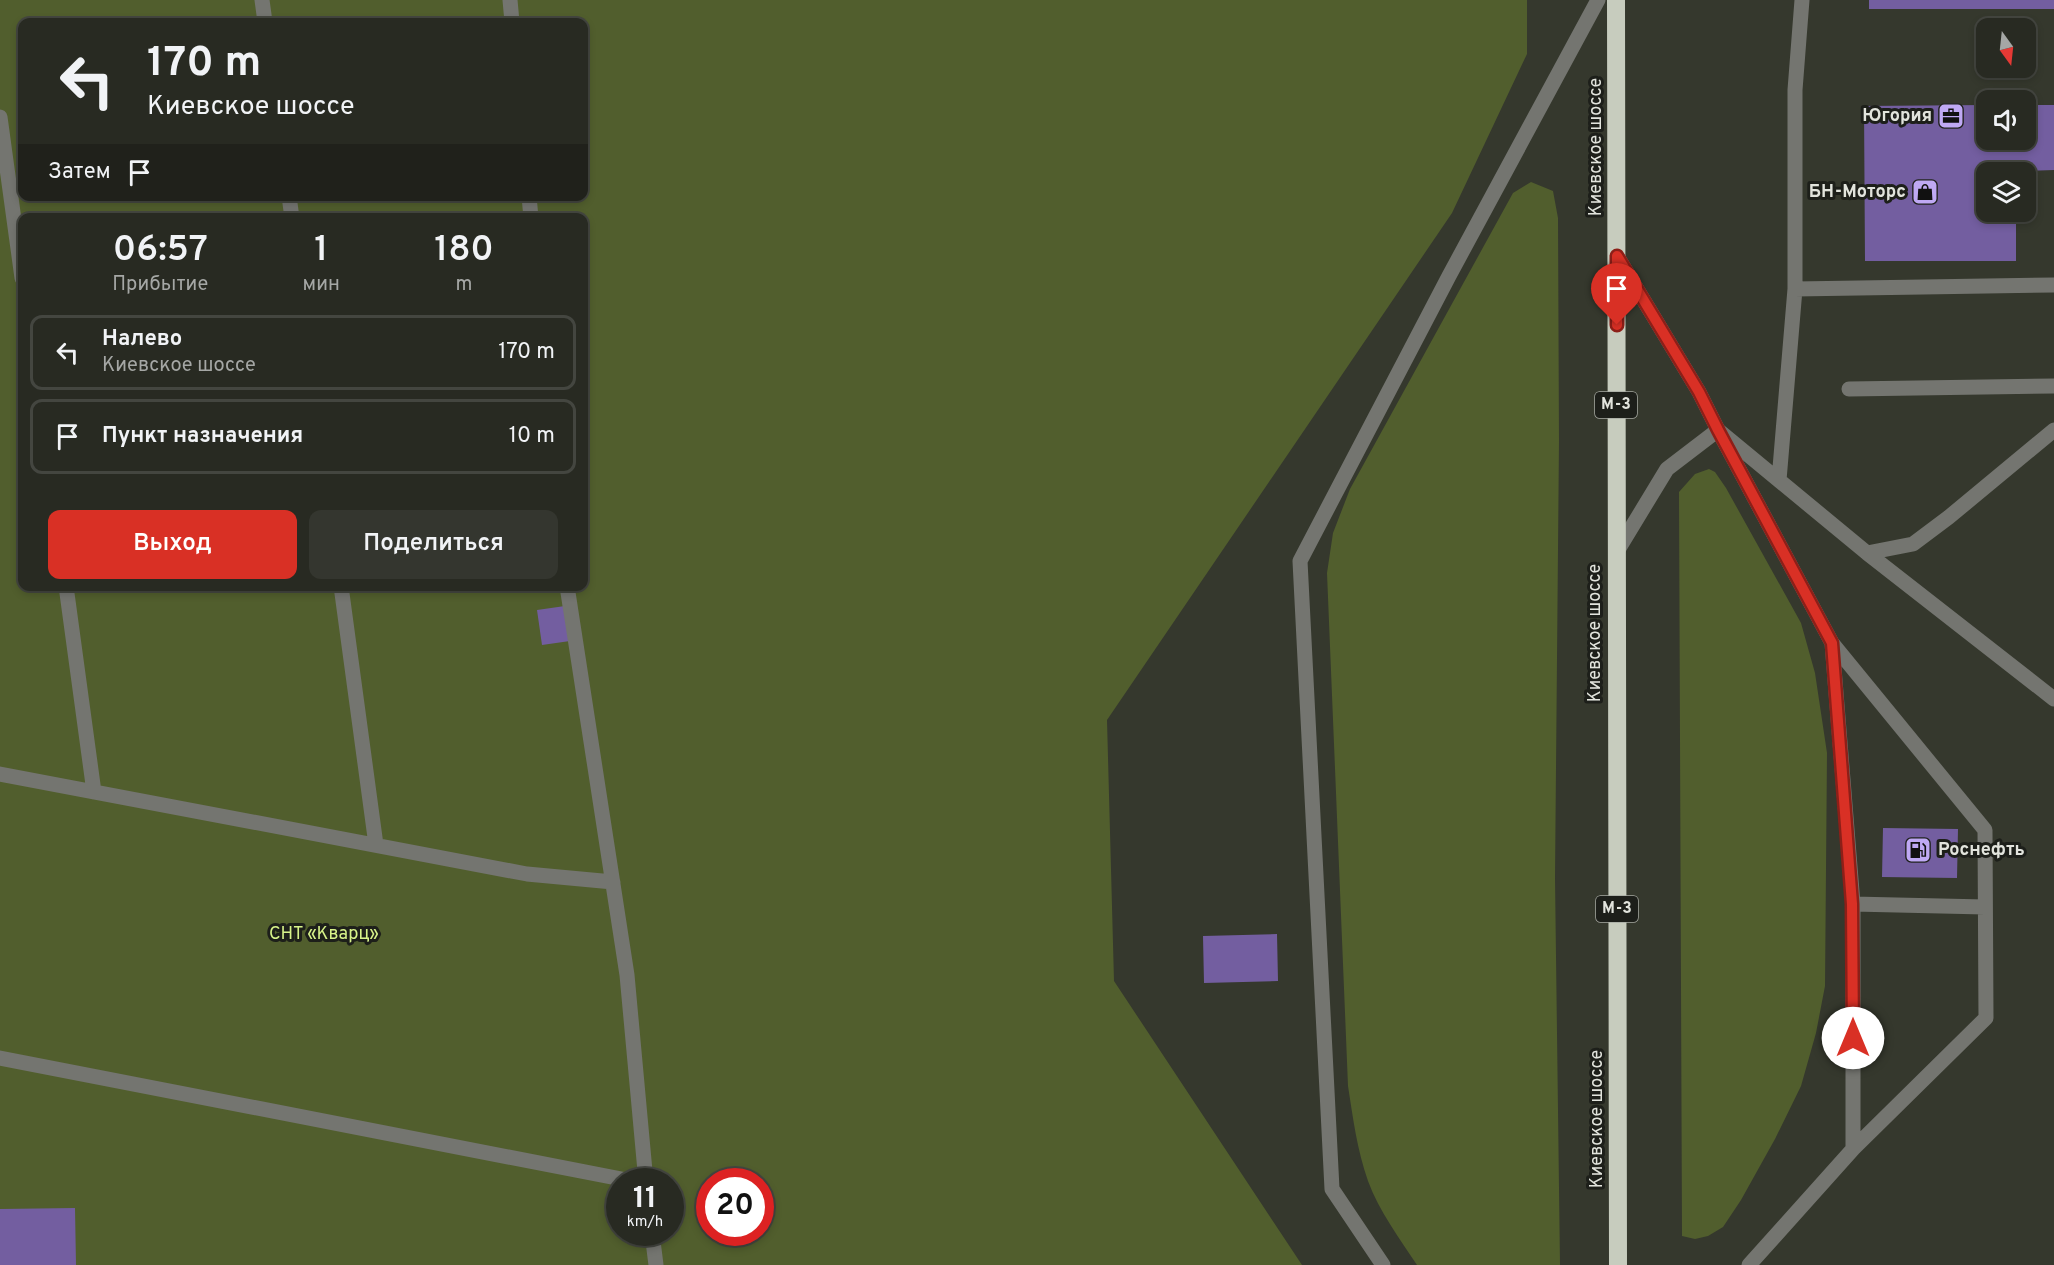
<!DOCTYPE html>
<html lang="ru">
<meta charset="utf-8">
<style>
:root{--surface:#282a22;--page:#34362f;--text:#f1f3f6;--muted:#a5a7a5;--line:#444640;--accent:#d93025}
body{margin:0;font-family:Overpass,sans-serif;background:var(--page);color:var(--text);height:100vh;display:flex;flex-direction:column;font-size:22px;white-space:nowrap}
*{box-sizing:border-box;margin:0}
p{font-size:20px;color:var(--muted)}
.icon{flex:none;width:33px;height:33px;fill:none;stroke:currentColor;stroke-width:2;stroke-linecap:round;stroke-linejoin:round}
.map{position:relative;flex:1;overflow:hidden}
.details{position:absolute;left:18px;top:213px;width:570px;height:378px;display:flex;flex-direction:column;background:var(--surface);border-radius:12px;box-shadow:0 3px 9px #0003,0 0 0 2px var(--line)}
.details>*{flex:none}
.hud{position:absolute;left:18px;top:18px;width:570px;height:183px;border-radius:12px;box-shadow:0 3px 9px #0003,0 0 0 2px var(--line);background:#282a22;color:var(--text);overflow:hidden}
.needle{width:39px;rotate:165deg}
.fabs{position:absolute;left:1976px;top:18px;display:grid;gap:12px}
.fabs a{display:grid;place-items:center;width:60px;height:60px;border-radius:12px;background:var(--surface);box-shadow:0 3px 9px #0003,0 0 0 2px var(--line);font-size:30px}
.speed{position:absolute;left:606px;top:1168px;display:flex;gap:12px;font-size:30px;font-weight:700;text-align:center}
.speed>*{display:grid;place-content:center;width:78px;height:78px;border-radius:50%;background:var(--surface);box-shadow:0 3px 9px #0003,0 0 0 2px var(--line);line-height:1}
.speed small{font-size:15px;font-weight:400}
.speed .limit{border:9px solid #d22;background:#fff;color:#111}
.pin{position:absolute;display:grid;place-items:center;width:51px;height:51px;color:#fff;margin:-62px -26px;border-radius:50% 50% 50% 0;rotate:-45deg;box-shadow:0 0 6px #0007}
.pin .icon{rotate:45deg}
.me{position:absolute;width:66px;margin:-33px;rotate:0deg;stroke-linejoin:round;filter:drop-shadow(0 0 4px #0008)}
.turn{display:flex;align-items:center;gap:21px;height:126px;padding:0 30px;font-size:27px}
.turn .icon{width:78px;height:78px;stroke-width:2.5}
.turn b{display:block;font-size:42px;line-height:51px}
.then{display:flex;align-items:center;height:57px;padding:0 30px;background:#0003;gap:12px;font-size:22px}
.eta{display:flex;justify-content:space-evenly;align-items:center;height:102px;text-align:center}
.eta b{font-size:36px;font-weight:600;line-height:42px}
.button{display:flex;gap:12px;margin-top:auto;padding:12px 30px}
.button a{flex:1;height:69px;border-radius:12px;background:var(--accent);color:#fff;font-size:24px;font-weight:600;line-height:69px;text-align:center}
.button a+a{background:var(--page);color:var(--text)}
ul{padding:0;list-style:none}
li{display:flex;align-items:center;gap:18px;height:75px;margin:0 12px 9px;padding:0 18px;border:3px solid var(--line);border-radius:12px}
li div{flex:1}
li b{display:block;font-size:22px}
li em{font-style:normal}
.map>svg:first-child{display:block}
.green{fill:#515e2d;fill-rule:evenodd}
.building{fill:#735ea0}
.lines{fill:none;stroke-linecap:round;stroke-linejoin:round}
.minor{stroke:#747570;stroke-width:15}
.highway{stroke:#c7ccbe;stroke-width:18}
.route-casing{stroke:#8d1f18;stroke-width:15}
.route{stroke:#d93025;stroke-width:10}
.labels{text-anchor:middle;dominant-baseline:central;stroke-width:6;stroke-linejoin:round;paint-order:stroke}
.shield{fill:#1d1f1a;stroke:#a7a9a2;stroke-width:1.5}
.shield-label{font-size:16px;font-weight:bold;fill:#e2e4dd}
.poi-label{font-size:18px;font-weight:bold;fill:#e2e4dd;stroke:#1d1f1a;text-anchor:end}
.street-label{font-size:18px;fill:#e2e4dd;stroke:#1d1f1a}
.park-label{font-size:18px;fill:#d7f38a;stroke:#1d1f1a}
</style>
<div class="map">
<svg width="2054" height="1265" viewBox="0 0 2054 1265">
<rect width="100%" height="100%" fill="#35382d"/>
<path class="green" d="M 0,0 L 1527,0 L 1527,54 L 1452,213 L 1107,720 L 1114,981 L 1302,1265 L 0,1265 ZM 22,22 L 584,22 L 584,196 L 22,196 ZM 22,218 L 584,218 L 584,586 L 22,586 ZM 620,1182 L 670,1182 L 670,1233 L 620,1233 ZM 710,1182 L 760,1182 L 760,1233 L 710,1233 Z
M 1531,182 L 1553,191 L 1558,218 L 1559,440 L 1555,878 L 1560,1265 L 1417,1265 C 1400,1239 1379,1211 1368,1181 C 1357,1150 1353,1118 1348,1086 L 1327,573 L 1333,533 L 1350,489 L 1513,193 Z
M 1709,469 L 1715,472 L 1726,488 L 1801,623 L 1815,673 L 1827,753 L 1825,986 L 1816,1033 L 1801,1086 L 1775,1139 L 1741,1200 L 1723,1227 L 1708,1236 L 1695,1239 L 1682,1236 L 1679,492 L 1695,474 Z"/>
<path class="building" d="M 1869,0 L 2054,0 L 2054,9 L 1869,9 Z
M 1986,105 L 1986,140 L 2025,140 L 2025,105 L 2054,105 L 2054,170 L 1986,172 L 1986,212 L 2016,212 L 2016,261 L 1865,261 L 1864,106 Z
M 224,196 L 262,196 L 262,198 L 225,203 Z
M 565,606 L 570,641 L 542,645 L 537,610 Z
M 1883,828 L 1958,829 L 1957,878 L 1882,877 Z
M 1277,934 L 1278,981 L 1204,983 L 1203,936 Z
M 75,1208 L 76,1265 L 0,1265 L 0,1209 Z"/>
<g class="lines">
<path class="minor" d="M 262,0 L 265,22
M 510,0 L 512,22
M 0,117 L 22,278
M 289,196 L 292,218
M 529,196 L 531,218
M 1617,256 L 1699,392 L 1718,430 L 1832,643 L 1985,830 L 1986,1018 L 1853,1149 L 1749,1265
M 1795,289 L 2054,285
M 1849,389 L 2054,386
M 1779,480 L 1795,289 L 1795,90 L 1802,0
M 1616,553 L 1667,469 L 1718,430 L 1867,553 L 2054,699
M 1867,553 L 1913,544 L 1949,517 L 2054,430
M 66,586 L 94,792
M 341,586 L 376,845
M 567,586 L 627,975 L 646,1182
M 1832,643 L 1853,904 L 1853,1149
M 0,774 L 527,874 L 613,882
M 1853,904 L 1985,907
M 0,1058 L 637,1182
M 652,1233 L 656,1265
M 1383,1265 L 1332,1189 L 1300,561 L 1449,276 L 1598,0"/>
<path class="highway" d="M 1616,0 L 1618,1265"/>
</g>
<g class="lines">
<g class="route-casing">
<path id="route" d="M 1617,325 L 1617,256 L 1699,392 L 1718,430 L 1832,643 L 1852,904 L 1853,1038"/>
</g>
<use href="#route" class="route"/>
</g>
<defs>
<g id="office-square" transform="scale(1.35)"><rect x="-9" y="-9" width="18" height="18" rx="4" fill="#bfa9f4" stroke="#1d1f1a"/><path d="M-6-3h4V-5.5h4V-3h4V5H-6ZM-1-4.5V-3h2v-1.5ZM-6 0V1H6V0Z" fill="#111"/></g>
<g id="shop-square" transform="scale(1.35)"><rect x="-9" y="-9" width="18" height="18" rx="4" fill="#bfa9f4" stroke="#1d1f1a"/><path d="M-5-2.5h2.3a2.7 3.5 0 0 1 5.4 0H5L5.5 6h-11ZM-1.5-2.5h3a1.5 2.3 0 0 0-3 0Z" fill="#111"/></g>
<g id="fuel-square" transform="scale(1.35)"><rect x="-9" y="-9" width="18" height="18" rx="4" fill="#bfa9f4" stroke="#1d1f1a"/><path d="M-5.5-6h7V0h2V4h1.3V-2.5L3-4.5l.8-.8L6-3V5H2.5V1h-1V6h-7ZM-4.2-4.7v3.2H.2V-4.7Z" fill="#111"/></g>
</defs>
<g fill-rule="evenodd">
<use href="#office-square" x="1951" y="116"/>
<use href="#shop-square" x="1925" y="192"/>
<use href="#fuel-square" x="1918" y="850"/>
</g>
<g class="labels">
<g class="shield">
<rect x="1595" y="392" width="42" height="26" rx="4.5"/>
<rect x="1596" y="896" width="42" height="26" rx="4.5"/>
</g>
<g class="shield-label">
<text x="1616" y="405">М-3</text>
<text x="1617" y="909">М-3</text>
</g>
<g class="poi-label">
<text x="1932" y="116">Югория</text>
<text x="1906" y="192">БН-Моторс</text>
<text x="1938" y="850" text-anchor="start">Роснефть</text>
</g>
<g class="street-label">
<text transform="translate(1596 147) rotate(-90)">Киевское шоссе</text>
<text transform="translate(1595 633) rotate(-90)">Киевское шоссе</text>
<text transform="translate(1597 1119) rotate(-90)">Киевское шоссе</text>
</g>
<g class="park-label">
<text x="324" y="934">СНТ «Кварц»</text>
</g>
</g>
</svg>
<div class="fabs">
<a><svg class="needle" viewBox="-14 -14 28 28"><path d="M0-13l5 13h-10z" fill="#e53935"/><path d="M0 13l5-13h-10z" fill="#a5a7a5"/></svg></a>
<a><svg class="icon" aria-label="sound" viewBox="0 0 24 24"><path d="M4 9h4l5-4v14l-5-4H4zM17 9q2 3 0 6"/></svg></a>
<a><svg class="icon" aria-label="layers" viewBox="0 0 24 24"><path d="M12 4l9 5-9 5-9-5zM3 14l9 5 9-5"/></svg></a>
</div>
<div class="speed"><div>11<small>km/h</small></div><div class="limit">20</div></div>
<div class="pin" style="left:1617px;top:325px;background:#d93025"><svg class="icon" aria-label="arrive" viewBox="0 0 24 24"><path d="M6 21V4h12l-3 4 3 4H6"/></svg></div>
<svg class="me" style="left:1853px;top:1038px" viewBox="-20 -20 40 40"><circle r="19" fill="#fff"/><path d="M0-13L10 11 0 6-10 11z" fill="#d93025"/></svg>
<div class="hud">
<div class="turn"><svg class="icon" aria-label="left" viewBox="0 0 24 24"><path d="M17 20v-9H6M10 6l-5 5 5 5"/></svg><div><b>170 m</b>Киевское шоссе</div></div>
<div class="then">Затем<svg class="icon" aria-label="arrive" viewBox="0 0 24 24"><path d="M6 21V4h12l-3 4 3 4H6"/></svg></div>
</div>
<section class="details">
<div class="eta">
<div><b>06:57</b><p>Прибытие</p></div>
<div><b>1</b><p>мин</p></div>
<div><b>180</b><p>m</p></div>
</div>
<ul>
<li><svg class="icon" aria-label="left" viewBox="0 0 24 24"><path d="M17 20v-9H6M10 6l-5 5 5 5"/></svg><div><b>Налево</b><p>Киевское шоссе</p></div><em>170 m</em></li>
<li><svg class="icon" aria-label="arrive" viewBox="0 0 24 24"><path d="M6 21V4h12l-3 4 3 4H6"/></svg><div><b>Пункт назначения</b></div><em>10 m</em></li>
</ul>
<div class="button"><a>Выход</a><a>Поделиться</a></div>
</section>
</div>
